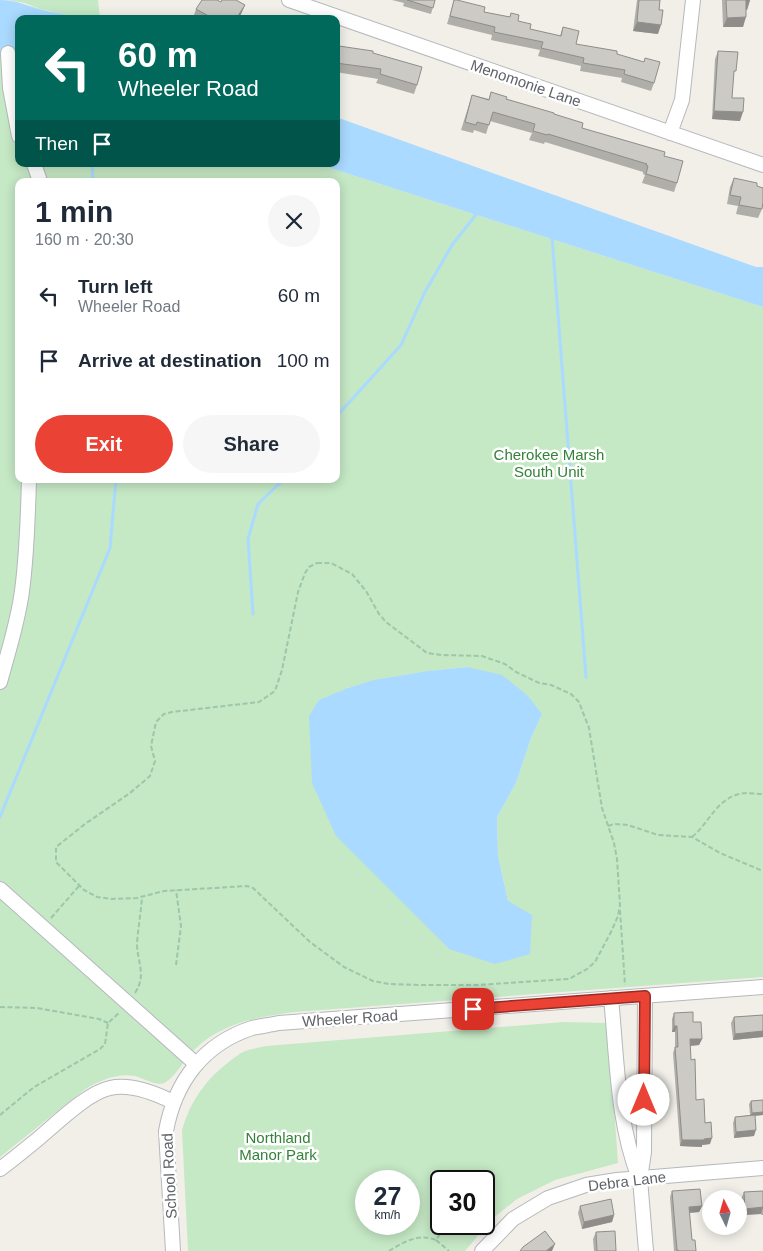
<!DOCTYPE html>
<meta charset="utf-8">
<style>
:root{--surface:#fff;--page:#f6f6f7;--text:#1f2937;--muted:#747a83;--accent:#ea4335}
body{margin:0;font-family:Helvetica,sans-serif;background:var(--page);color:var(--text);height:100vh;display:flex;flex-direction:column;font-size:19px;white-space:nowrap}
*{box-sizing:border-box;margin:0}
p{font-size:16px;color:var(--muted)}
.icon{flex:none;width:28px;height:28px;fill:none;stroke:currentColor;stroke-width:2;stroke-linecap:round;stroke-linejoin:round}
.map{position:relative;flex:1;overflow:hidden}
.panel{position:absolute;left:15px;top:178px;width:325px;height:305px;display:flex;flex-direction:column;background:var(--surface);border-radius:10px;box-shadow:0 2px 12px #0003}
.panel>*{flex:none}
.banner{position:absolute;left:15px;top:15px;width:325px;height:152px;border-radius:10px;box-shadow:0 2px 12px #0003;background:#00695c;color:#fff;overflow:hidden}
.needle{width:32px;rotate:355deg}
.tools{position:absolute;left:702px;top:1190px;display:grid;gap:10px}
.tools a{display:grid;place-items:center;width:45px;height:45px;border-radius:50%;background:var(--surface);box-shadow:0 2px 12px #0003;font-size:25px}
.speed{position:absolute;left:355px;top:1170px;display:flex;gap:10px;font-size:25px;font-weight:700;text-align:center}
.speed>*{display:grid;place-content:center;width:65px;height:65px;border-radius:50%;background:var(--surface);box-shadow:0 2px 12px #0003;line-height:1}
.speed small{font-size:12px;font-weight:400}
.speed .limit{border:2px solid #111;border-radius:8px;background:#fff;color:#111}
.pin{position:absolute;display:grid;place-items:center;width:42px;height:42px;color:#fff;margin:-21px;border-radius:10px;box-shadow:0 2px 8px #0006}
.me{position:absolute;width:55px;margin:-28px;rotate:0deg;stroke-linejoin:round;filter:drop-shadow(0 0 4px #0008)}
.turn{display:flex;align-items:center;gap:18px;height:105px;padding:0 20px;font-size:22px}
.turn .icon{width:65px;height:65px;stroke-width:2.5}
.turn b{display:block;font-size:35px;line-height:42px}
.then{display:flex;align-items:center;height:48px;padding:0 20px;background:#0003;gap:10px;font-size:19px}
.round{display:grid;place-items:center;flex:none;width:52px;height:52px;border-radius:26px;background:var(--page)}
.headline{display:flex;align-items:center;justify-content:space-between;height:85px;padding:0 20px}
h1{font-size:30px;font-weight:600;line-height:38px}
.action{display:flex;gap:10px;margin-top:auto;padding:10px 20px}
.action a{flex:1;height:58px;border-radius:30px;background:var(--accent);color:#fff;font-size:20px;font-weight:600;line-height:58px;text-align:center}
.action a+a{background:var(--page);color:var(--text)}
ul{padding:0;list-style:none}
li{display:flex;align-items:center;gap:15px;height:65px;padding:0 20px}
li div{flex:1}
li b{display:block;font-size:19px}
li em{font-style:normal}
.map>svg:first-child{display:block}
.green{fill:#c5e8c5;fill-rule:evenodd}
.water{fill:#aadaff}
.lines{fill:none;stroke-linecap:round;stroke-linejoin:round}
.stream{stroke:#aadaff;stroke-width:3}
.minor-casing{stroke:#b5b8bc;stroke-width:16}
.path{stroke:#9cc7a9;stroke-width:2;stroke-dasharray:5 2.5;stroke-linecap:butt}
.minor{stroke:#fff;stroke-width:14}
.wall{fill:#afaea9}
.shaded-wall{fill:#8f8d8a}
.building{fill:#cccac5;stroke:#8f8d8a}
.route-casing{stroke:#982c22;stroke-width:12}
.route{stroke:#ea4335;stroke-width:9}
.labels{text-anchor:middle;dominant-baseline:central;stroke-width:5;stroke-linejoin:round;paint-order:stroke}
.street-label{font-size:15px;fill:#5f6368;stroke:#fff}
.park-label{font-size:15px;fill:#348238;stroke:#fff}
</style>
<div class="map">
<svg width="763" height="1251" viewBox="0 0 763 1251">
<rect width="100%" height="100%" fill="#f1efe8"/>
<path class="green" d="M 9,0 L 98,0 L 100,19 L 79,19 L 73,16 L 40,9 L 25,3 Z
M 0,51 L 19,56 L 19,164 L 318,164 L 763,307 L 763,977 L 294,1012 C 258,1017 222,1023 195,1049 C 185,1058 175,1078 164,1083 C 156,1086 143,1078 135,1076 C 116,1073 99,1081 84,1090 L 0,1157 ZM 19,181 L 336,181 L 336,479 L 19,479 ZM 467,667 L 542,714 L 531,738 L 516,783 L 497,817 L 498,856 L 508,901 L 449,949 L 397,896 L 348,688 C 387,676 427,671 467,667 Z
M 564,1022 L 608,1023 L 618,1163 L 555,1180 L 517,1199 L 492,1219 L 465,1251 L 188,1251 L 182,1130 C 190,1101 206,1079 230,1061 C 234,1058 239,1054 243,1052 C 250,1049 258,1048 266,1046 ZM 366,1181 L 409,1181 L 409,1224 L 366,1224 ZM 441,1181 L 484,1181 L 484,1224 L 441,1224 Z"/>
<path class="water" d="M 0,0 C 15,0 26,5 39,9 C 53,13 66,13 79,19 L 19,19 L 19,56 L 0,51 Z
M 336,117 L 756,267 L 763,267 L 763,307 L 318,164 L 336,164 Z
M 467,667 L 502,675 L 528,696 L 542,714 L 531,738 L 516,783 L 497,817 L 498,856 L 508,901 L 532,915 L 530,954 L 495,964 L 449,949 L 336,836 L 312,783 L 309,716 L 319,700 L 348,688 L 374,680 L 428,671 Z"/>
<g class="lines">
<path class="stream" d="M 92,164 L 93,181
M 552,237 L 586,677
M 336,417 L 401,345 L 425,292 L 452,245 L 478,212
M 253,614 L 248,539 L 258,504 L 284,479
M 0,817 L 110,548 L 116,479"/>
<g class="minor-casing">
<path id="minor" d="M 289,0 L 763,165
M 8,53 L 10,88 L 19,136
M 670,133 L 682,100 L 693,0
M 34,164 L 40,181
M 0,682 C 8,652 18,622 22,591 C 27,554 28,516 29,479
M 0,889 L 196,1064
M 645,996 L 644,1152 L 640,1179 L 646,1251
M 611,998 C 617,1058 617,1122 639,1178
M 0,1169 C 11,1161 22,1152 33,1143 C 53,1127 86,1093 110,1088 C 131,1083 155,1093 173,1102
M 173,1251 L 166,1131 C 175,1082 203,1044 252,1028 C 261,1026 270,1025 279,1023 L 763,987
M 482,1251 L 513,1219 L 548,1198 L 586,1185 L 617,1180 L 763,1168"/>
</g>
<path class="path" d="M 317,563 L 331,563 L 352,574 L 366,591 L 379,614 L 386,622 L 427,653 L 441,655 L 482,656 L 505,664 L 516,672 L 539,683 L 551,685 L 571,694 L 579,702 L 589,728 L 602,808 L 614,843 L 617,859 L 620,905 L 618,916 L 611,932 L 595,962 L 587,969 L 569,979 L 478,985 L 420,985 L 389,984 L 373,981 L 344,967 L 310,942 L 253,888 L 247,886 L 164,891 L 137,898 L 112,899 L 97,897 L 84,890 L 56,862 L 56,847 L 85,824 L 130,793 L 150,776 L 155,761 L 151,746 L 156,722 L 164,714 L 172,712 L 259,702 L 275,691 L 282,670 L 298,592 L 305,573 L 309,567 Z
M 608,826 L 614,824 L 628,825 L 658,835 L 692,837 L 720,853 L 763,871
M 692,837 C 709,823 716,800 739,794 C 747,792 755,794 763,794
M 620,910 L 625,985
M 51,918 L 79,886
M 176,965 L 181,926 L 176,890
M 135,993 C 147,975 137,961 137,944 C 138,928 141,912 142,897
M 0,1007 L 37,1008 L 99,1019 L 108,1023
M 0,1115 L 34,1087 L 100,1049 L 105,1044 L 108,1023 L 120,1012
M 436,1240 L 449,1251
M 389,1251 C 403,1242 419,1233 436,1240 L 440,1234"/>
<use href="#minor" class="minor"/>
</g>
<path class="wall" d="M 392,0 L 435,0 L 431,14 L 403,6 L 404,3 Z
M 454,0 L 484,12 L 510,17 L 511,13 L 518,21 L 530,29 L 560,36 L 563,27 L 576,44 L 617,54 L 654,83 L 651,91 L 621,82 L 622,78 L 580,71 L 581,66 L 538,56 L 540,50 L 491,40 L 492,35 L 447,24 Z
M 637,0 L 660,0 L 658,34 L 633,31 Z
M 722,0 L 750,0 L 747,10 L 746,10 L 743,27 L 723,27 Z
M 221,2 L 245,5 L 241,14 L 238,19 L 195,19 L 193,18 L 196,9 Z
M 339,46 L 373,53 L 417,85 L 414,94 L 376,83 L 378,79 L 336,72 L 336,53 Z
M 718,51 L 732,98 L 740,121 L 712,119 L 715,59 Z
M 491,92 L 506,99 L 554,114 L 582,128 L 664,156 L 677,183 L 674,192 L 642,183 L 645,175 L 643,174 L 643,172 L 545,142 L 544,144 L 529,140 L 532,133 L 490,121 L 486,134 L 474,130 L 473,133 L 461,130 L 472,95 L 489,99 Z
M 734,178 L 757,186 L 762,209 L 758,218 L 736,214 L 738,206 L 727,204 L 730,187 Z
M 674,1013 L 693,1022 L 702,1039 L 699,1045 L 690,1046 L 691,1060 L 696,1100 L 705,1123 L 710,1144 L 702,1145 L 702,1147 L 680,1146 L 673,1053 L 675,1047 L 675,1032 L 672,1032 L 672,1019 Z
M 763,1015 L 763,1037 L 733,1040 L 731,1023 L 734,1017 Z
M 763,1100 L 763,1115 L 755,1116 L 754,1136 L 734,1138 L 733,1123 L 735,1117 L 750,1115 L 749,1104 L 751,1101 Z
M 672,1191 L 702,1206 L 699,1212 L 689,1213 L 692,1240 L 696,1251 L 674,1251 L 670,1197 Z
M 763,1191 L 763,1215 L 761,1215 L 761,1214 L 742,1215 L 741,1199 L 744,1192 Z
M 580,1206 L 614,1215 L 612,1222 L 582,1229 L 578,1213 Z
M 441,1222 L 441,1224 L 455,1224 L 448,1235 L 439,1229 Z
M 596,1232 L 616,1251 L 594,1251 L 593,1239 Z"/>
<path class="shaded-wall" d="M 746,0 L 750,0 L 747,10 L 742,10 Z
M 245,5 L 241,14 L 238,19 L 236,19 Z
M 746,17 L 743,27 L 723,27 L 727,18 Z
M 637,22 L 661,25 L 658,34 L 633,31 Z
M 714,111 L 743,112 L 740,121 L 712,119 Z
M 674,1026 L 677,1026 L 675,1032 L 672,1032 Z
M 763,1031 L 763,1037 L 733,1040 L 735,1034 Z
M 690,1039 L 702,1039 L 699,1045 L 688,1046 Z
M 763,1112 L 763,1115 L 750,1116 L 752,1113 Z
M 756,1130 L 754,1136 L 734,1138 L 736,1132 Z
M 712,1138 L 710,1144 L 702,1145 L 702,1147 L 680,1146 L 682,1140 Z
M 702,1206 L 699,1212 L 687,1213 L 689,1207 Z
M 763,1207 L 761,1214 L 742,1215 L 745,1209 Z
M 614,1215 L 612,1222 L 582,1229 L 584,1222 Z
M 453,1224 L 455,1224 L 448,1235 L 450,1228 Z
M 555,1244 L 552,1251 L 546,1251 Z"/>
<path class="building" d="M 202,0 L 217,0 L 221,2 L 222,0 L 236,0 L 245,5 L 236,19 L 233,19 L 228,16 L 227,19 L 214,19 L 196,9 Z
M 407,0 L 435,0 L 433,8 Z
M 454,0 L 457,0 L 485,7 L 484,12 L 510,17 L 511,13 L 519,15 L 518,21 L 531,24 L 530,29 L 561,36 L 563,27 L 579,31 L 576,44 L 617,51 L 617,54 L 644,62 L 645,58 L 660,62 L 654,83 L 624,74 L 625,70 L 583,63 L 584,58 L 541,48 L 543,42 L 494,32 L 495,27 L 450,16 Z
M 639,0 L 660,0 L 659,10 L 663,10 L 661,25 L 637,22 Z
M 726,0 L 750,0 L 746,0 L 746,17 L 727,18 Z
M 339,46 L 373,51 L 373,53 L 422,67 L 417,85 L 380,74 L 381,69 L 336,63 Z
M 718,51 L 738,52 L 736,71 L 734,71 L 732,98 L 744,98 L 743,112 L 714,111 Z
M 491,92 L 507,97 L 506,99 L 554,113 L 554,114 L 583,123 L 582,128 L 665,152 L 664,156 L 683,161 L 677,183 L 646,174 L 648,166 L 646,165 L 647,164 L 548,134 L 547,135 L 533,131 L 535,124 L 493,112 L 489,125 L 477,122 L 476,125 L 465,122 L 472,95 L 489,100 Z
M 734,178 L 757,183 L 757,186 L 763,188 L 763,202 L 762,209 L 739,205 L 741,197 L 730,195 Z
M 693,1012 L 693,1022 L 701,1022 L 702,1039 L 690,1039 L 691,1060 L 695,1059 L 696,1100 L 704,1099 L 705,1123 L 711,1122 L 712,1138 L 704,1139 L 704,1140 L 682,1140 L 675,1047 L 678,1047 L 677,1026 L 674,1026 L 674,1013 Z
M 763,1015 L 763,1031 L 735,1034 L 734,1017 Z
M 763,1100 L 763,1112 L 752,1113 L 751,1101 Z
M 755,1115 L 756,1130 L 736,1132 L 735,1117 Z
M 700,1189 L 702,1206 L 689,1207 L 692,1240 L 695,1240 L 696,1251 L 679,1251 L 678,1250 L 677,1250 L 672,1191 Z
M 763,1191 L 763,1209 L 763,1207 L 745,1209 L 744,1192 Z
M 611,1199 L 614,1215 L 584,1222 L 580,1206 Z
M 443,1224 L 453,1224 L 450,1228 Z
M 545,1231 L 555,1244 L 546,1251 L 520,1251 L 523,1247 Z
M 615,1231 L 616,1251 L 597,1251 L 596,1232 Z"/>
<g class="lines">
<g class="route-casing">
<path id="route" d="M 473,1009 L 645,996 L 644,1100"/>
</g>
<use href="#route" class="route"/>
</g>
<g class="labels">
<g class="street-label">
<text transform="translate(526 83) rotate(19)">Menomonie Lane</text>
<text transform="translate(350 1018) rotate(-4)">Wheeler Road</text>
<text transform="translate(169 1176) rotate(-93)">School Road</text>
<text transform="translate(627 1181) rotate(-7)">Debra Lane</text>
</g>
<g class="park-label">
<text x="549" y="454">Cherokee Marsh<tspan x="549" dy="17">South Unit</tspan></text>
<text x="278" y="1137">Northland<tspan x="278" dy="17">Manor Park</tspan></text>
</g>
</g>
</svg>
<div class="tools">
<a><svg class="needle" viewBox="-14 -14 28 28"><path d="M0-13l5 13h-10z" fill="#e53935"/><path d="M0 13l5-13h-10z" fill="#747a83"/></svg></a>
</div>
<div class="speed"><div>27<small>km/h</small></div><div class="limit">30</div></div>
<div class="pin" style="left:473px;top:1009px;background:#d93025"><svg class="icon" aria-label="arrive" viewBox="0 0 24 24"><path d="M6 21V4h12l-3 4 3 4H6"/></svg></div>
<svg class="me" style="left:644px;top:1100px" viewBox="-20 -20 40 40"><circle r="19" fill="#fff"/><path d="M0-13L10 11 0 6-10 11z" fill="#ea4335"/></svg>
<div class="banner">
<div class="turn"><svg class="icon" aria-label="left" viewBox="0 0 24 24"><path d="M17 20v-9H6M10 6l-5 5 5 5"/></svg><div><b>60 m</b>Wheeler Road</div></div>
<div class="then">Then<svg class="icon" aria-label="arrive" viewBox="0 0 24 24"><path d="M6 21V4h12l-3 4 3 4H6"/></svg></div>
</div>
<section class="panel">
<div class="headline"><div><h1>1 min</h1><p>160 m · 20:30</p></div><a class="round"><svg class="icon" aria-label="close" viewBox="0 0 24 24"><path d="M6 6l12 12M18 6L6 18"/></svg></a></div>
<ul>
<li><svg class="icon" aria-label="left" viewBox="0 0 24 24"><path d="M17 20v-9H6M10 6l-5 5 5 5"/></svg><div><b>Turn left</b><p>Wheeler Road</p></div><em>60 m</em></li>
<li><svg class="icon" aria-label="arrive" viewBox="0 0 24 24"><path d="M6 21V4h12l-3 4 3 4H6"/></svg><div><b>Arrive at destination</b></div><em>100 m</em></li>
</ul>
<div class="action"><a>Exit</a><a>Share</a></div>
</section>
</div>
